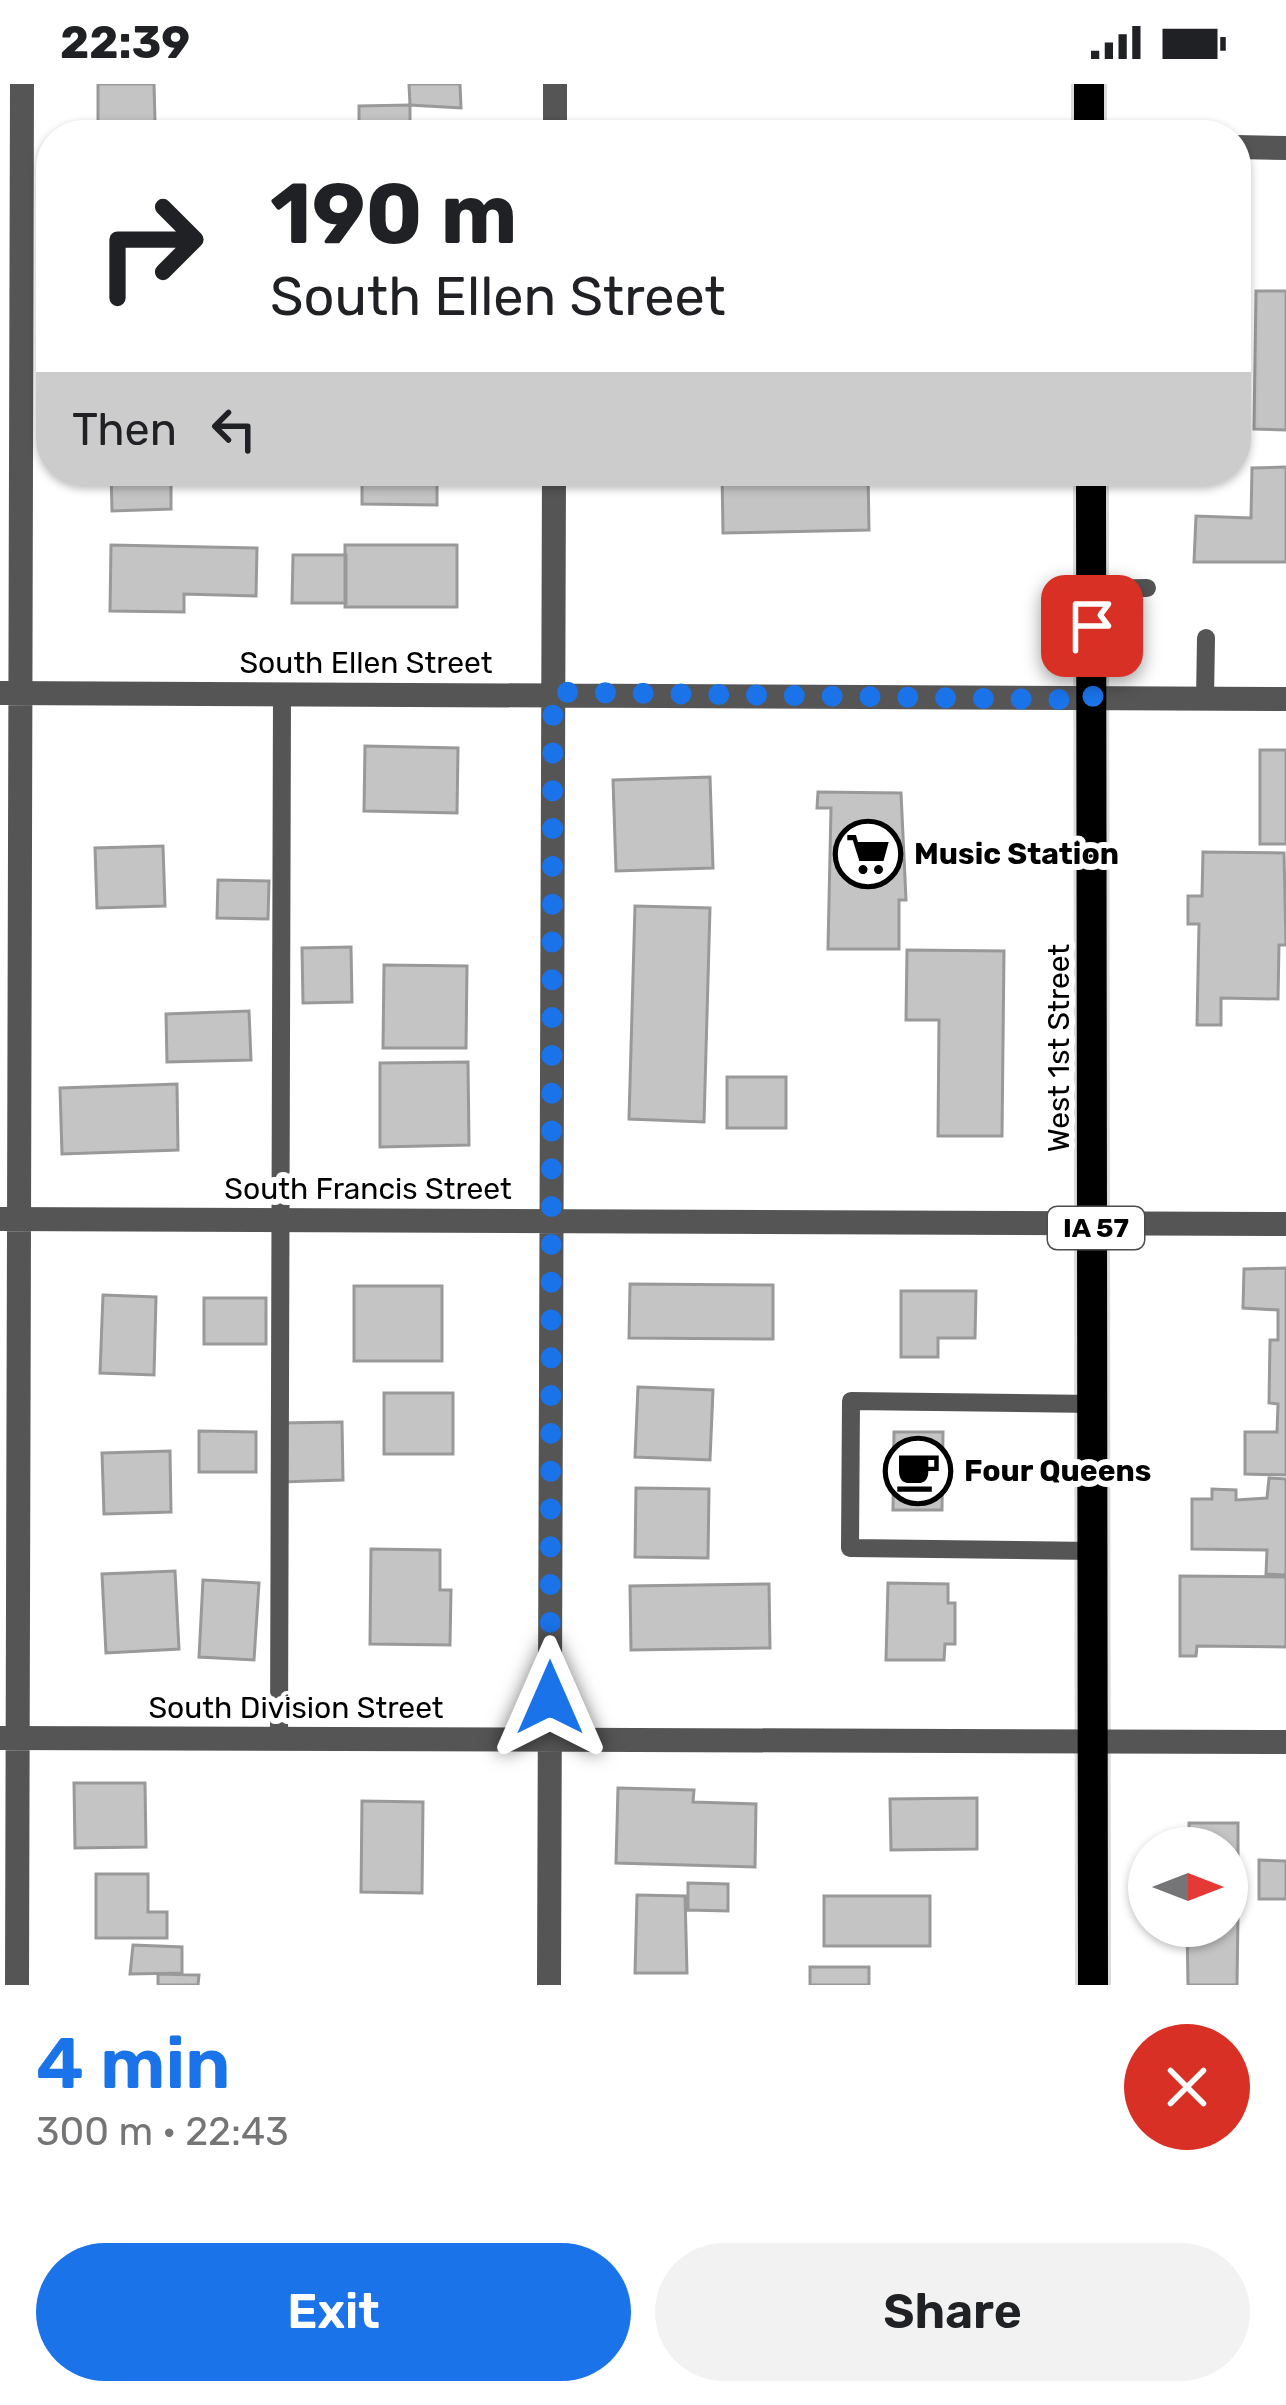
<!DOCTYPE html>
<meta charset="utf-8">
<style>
:root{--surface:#fff;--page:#f2f2f2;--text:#202124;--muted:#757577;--accent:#1a73e8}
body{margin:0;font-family:Rubik,sans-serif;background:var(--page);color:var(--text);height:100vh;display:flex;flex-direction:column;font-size:45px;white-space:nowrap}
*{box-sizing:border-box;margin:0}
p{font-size:39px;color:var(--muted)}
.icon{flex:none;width:66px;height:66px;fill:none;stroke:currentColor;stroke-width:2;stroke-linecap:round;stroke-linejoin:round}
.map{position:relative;height:1901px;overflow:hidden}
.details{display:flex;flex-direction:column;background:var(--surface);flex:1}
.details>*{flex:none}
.banner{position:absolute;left:36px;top:36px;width:1215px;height:366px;border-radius:48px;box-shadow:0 3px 9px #0004;background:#fff;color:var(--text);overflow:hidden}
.needle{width:78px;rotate:90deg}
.fabs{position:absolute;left:1128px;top:1743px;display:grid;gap:24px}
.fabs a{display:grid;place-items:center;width:120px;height:120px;border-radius:50%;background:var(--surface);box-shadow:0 3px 9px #0004;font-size:60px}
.pin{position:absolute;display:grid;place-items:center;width:102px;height:102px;color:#fff;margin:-51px;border-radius:24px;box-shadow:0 6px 18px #0006}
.me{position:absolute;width:132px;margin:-66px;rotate:0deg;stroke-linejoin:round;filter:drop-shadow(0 0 9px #0008)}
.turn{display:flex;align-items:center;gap:42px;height:252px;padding:0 36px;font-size:54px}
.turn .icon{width:156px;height:156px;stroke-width:2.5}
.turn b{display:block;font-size:84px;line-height:102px}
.then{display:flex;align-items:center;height:114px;padding:0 36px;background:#0003;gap:24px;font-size:45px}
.round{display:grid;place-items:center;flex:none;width:126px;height:126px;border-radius:63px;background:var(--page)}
.summary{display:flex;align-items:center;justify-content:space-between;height:204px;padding:0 36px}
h1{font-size:72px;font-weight:600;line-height:90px;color:var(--accent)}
.button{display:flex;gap:24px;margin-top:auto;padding:24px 36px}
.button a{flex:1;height:138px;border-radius:72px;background:var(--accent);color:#fff;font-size:48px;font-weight:600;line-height:138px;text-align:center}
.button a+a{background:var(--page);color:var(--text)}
.status{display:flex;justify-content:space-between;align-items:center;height:84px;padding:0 60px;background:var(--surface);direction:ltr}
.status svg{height:33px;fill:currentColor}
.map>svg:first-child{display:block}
.building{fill:#c4c4c4;stroke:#999;stroke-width:3}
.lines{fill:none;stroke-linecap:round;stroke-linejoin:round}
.primary-casing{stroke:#dbdbdb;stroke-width:36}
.lane{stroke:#555;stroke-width:18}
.street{stroke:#555;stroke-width:24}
.primary{stroke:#000;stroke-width:30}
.route{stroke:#1a73e8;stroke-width:21;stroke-dasharray:0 37.8}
.labels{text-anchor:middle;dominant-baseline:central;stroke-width:12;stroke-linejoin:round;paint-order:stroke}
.shield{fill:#fff;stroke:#4c4c4c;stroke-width:3}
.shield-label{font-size:27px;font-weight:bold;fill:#000}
.street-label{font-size:30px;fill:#000;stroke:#fff}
.poi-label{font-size:30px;font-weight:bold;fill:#000;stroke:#fff;text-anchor:start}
</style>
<div class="status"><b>22:39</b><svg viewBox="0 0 49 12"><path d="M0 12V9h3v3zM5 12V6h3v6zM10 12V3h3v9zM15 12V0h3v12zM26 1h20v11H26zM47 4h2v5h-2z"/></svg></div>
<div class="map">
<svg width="1286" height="1901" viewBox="0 0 1286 1901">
<rect width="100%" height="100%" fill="#fff"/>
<path class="building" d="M 98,0 L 154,0 L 155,38 L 98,39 Z
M 409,0 L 460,0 L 461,24 L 410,21 Z
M 410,21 L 410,51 L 359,51 L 359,22 Z
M 1256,207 L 1286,207 L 1286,346 L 1254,345 Z
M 1286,383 L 1286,478 L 1194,478 L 1196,432 L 1251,434 L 1252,384 Z
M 111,387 L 171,387 L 171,425 L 112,427 Z
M 362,387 L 437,387 L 437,421 L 362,420 Z
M 722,387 L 868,387 L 869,446 L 723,449 Z
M 111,461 L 257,464 L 256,512 L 184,510 L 184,528 L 110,527 Z
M 345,461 L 457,461 L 457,523 L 345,523 Z
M 293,471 L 346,471 L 346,519 L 292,519 Z
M 365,662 L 458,664 L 457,729 L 364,727 Z
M 1260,666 L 1286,666 L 1286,760 L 1260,760 Z
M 710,693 L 713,784 L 616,787 L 613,696 Z
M 818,708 L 901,709 L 906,816 L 899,816 L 899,865 L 828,865 L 831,724 L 817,724 Z
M 163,762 L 165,822 L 97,824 L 95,764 Z
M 1203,768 L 1284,769 L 1286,861 L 1279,861 L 1278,915 L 1221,914 L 1221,941 L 1197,941 L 1199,840 L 1188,840 L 1188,812 L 1202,812 Z
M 218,796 L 269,797 L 268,835 L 217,834 Z
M 635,822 L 710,824 L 704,1038 L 629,1035 Z
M 351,863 L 352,918 L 303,919 L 302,864 Z
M 907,866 L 1004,867 L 1002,1052 L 938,1052 L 939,936 L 906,936 Z
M 384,881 L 467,882 L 466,964 L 383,964 Z
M 249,927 L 251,976 L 167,978 L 166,930 Z
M 468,978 L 469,1061 L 380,1063 L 380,979 Z
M 727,993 L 786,993 L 786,1044 L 727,1044 Z
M 177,1000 L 178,1066 L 62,1070 L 60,1004 Z
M 1286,1184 L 1286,1391 L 1245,1390 L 1245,1348 L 1277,1348 L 1278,1320 L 1269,1319 L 1270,1256 L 1278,1256 L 1278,1226 L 1243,1224 L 1244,1185 Z
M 630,1200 L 773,1201 L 773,1255 L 629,1254 Z
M 354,1202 L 442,1202 L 442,1277 L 354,1277 Z
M 901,1207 L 976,1207 L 975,1254 L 938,1254 L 938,1273 L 901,1273 Z
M 103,1211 L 156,1213 L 154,1291 L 100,1289 Z
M 204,1214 L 266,1214 L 266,1260 L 204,1260 Z
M 638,1303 L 713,1306 L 710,1376 L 635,1373 Z
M 384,1309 L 453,1309 L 453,1370 L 384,1370 Z
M 342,1338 L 343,1396 L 281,1398 L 280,1339 Z
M 199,1347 L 256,1348 L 256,1388 L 199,1388 Z
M 894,1348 L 943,1348 L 942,1426 L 893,1426 Z
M 170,1367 L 171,1428 L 104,1430 L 102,1369 Z
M 1269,1394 L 1286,1395 L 1286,1491 L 1266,1490 L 1267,1466 L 1192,1465 L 1192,1415 L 1212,1415 L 1212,1405 L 1236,1406 L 1236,1416 L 1267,1414 Z
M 636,1404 L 709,1405 L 708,1474 L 635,1473 Z
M 371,1465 L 440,1466 L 440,1506 L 451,1506 L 450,1561 L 370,1560 Z
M 175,1487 L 179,1565 L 106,1569 L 102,1490 Z
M 1180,1492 L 1286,1493 L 1286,1563 L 1197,1562 L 1196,1572 L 1180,1572 Z
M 203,1496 L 259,1499 L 254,1576 L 199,1573 Z
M 888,1499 L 948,1500 L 948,1519 L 955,1519 L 955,1560 L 945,1560 L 944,1576 L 886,1576 Z
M 769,1500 L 770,1564 L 631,1566 L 630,1502 Z
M 74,1699 L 145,1699 L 146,1763 L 75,1764 Z
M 618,1704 L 694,1706 L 693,1718 L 756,1720 L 755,1783 L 616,1779 Z
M 977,1714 L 977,1765 L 891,1766 L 890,1715 Z
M 362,1717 L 423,1718 L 422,1809 L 361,1808 Z
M 1189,1739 L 1238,1739 L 1238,1799 L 1227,1798 L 1227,1764 L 1189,1764 Z
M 1259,1776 L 1286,1777 L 1286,1815 L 1259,1815 Z
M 96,1790 L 148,1790 L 148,1828 L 167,1828 L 167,1854 L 96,1854 Z
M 688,1799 L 728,1800 L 728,1827 L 688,1826 Z
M 637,1811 L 685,1812 L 687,1889 L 635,1889 Z
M 824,1812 L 930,1812 L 930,1862 L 824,1862 Z
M 1227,1831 L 1238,1831 L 1237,1901 L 1188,1901 L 1187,1842 L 1227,1842 Z
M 133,1861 L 182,1863 L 182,1889 L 130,1890 Z
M 810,1883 L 869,1883 L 869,1901 L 810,1901 Z
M 158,1890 L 199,1891 L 198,1901 L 158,1901 Z"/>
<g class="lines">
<g class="primary-casing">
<path id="primary" d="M 1089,51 L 1089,0
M 1091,387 L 1093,1901"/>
</g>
<path class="lane" d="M 1091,390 L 1148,390
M 1091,505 L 1147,504
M 1205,615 L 1206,554
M 1095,1467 L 850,1464 L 851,1317 L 1096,1320
M 279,1654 L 282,609"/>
<path class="street" d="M 555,51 L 555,0
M 1236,63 L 1286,64
M 0,609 L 1286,615
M 0,1135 L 1286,1140
M 0,1654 L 1286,1658
M 17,1901 L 22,0
M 549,1901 L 554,387"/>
<use href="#primary" class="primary"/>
</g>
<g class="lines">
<path class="route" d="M 550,1614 L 553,608 L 1093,616 L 1092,542"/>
</g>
<defs>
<g id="supermarket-ring" transform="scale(3.45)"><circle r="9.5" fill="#fff" stroke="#000" stroke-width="1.5"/><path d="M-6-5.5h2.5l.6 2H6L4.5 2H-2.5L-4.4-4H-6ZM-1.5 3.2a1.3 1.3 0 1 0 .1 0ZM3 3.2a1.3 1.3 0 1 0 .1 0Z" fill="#000"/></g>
<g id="cafe-ring" transform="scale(3.45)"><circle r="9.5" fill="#fff" stroke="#000" stroke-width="1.5"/><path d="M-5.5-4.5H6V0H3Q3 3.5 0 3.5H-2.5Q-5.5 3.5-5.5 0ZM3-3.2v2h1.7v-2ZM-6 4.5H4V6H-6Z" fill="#000"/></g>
</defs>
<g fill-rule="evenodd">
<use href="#supermarket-ring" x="868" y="770"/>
<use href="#cafe-ring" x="918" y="1387"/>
</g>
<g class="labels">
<rect class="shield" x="1048" y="1123" width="96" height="42" rx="9"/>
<g class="shield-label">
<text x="1096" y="1144">IA 57</text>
</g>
<g class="street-label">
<text x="366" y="579">South Ellen Street</text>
<text transform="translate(1059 964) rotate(-90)">West 1st Street</text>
<text x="368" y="1105">South Francis Street</text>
<text x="296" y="1624">South Division Street</text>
</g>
<g class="poi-label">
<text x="914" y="770">Music Station</text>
<text x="964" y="1387">Four Queens</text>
</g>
</g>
</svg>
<div class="fabs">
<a><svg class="needle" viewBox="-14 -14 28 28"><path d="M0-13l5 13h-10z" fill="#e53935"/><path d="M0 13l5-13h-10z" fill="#757577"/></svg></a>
</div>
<div class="pin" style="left:1092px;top:542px;background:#d93025"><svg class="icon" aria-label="arrive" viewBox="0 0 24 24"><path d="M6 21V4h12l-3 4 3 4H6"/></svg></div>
<svg class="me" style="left:550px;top:1614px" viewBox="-20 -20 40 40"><path d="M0-17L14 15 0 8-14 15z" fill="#1a73e8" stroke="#fff" stroke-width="4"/></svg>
<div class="banner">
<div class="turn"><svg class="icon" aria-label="right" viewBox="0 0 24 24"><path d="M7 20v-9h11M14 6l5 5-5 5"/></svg><div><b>190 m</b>South Ellen Street</div></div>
<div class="then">Then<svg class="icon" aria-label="left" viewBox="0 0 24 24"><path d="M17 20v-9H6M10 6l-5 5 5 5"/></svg></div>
</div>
</div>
<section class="details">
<div class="summary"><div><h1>4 min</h1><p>300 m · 22:43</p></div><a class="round" style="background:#d93025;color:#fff"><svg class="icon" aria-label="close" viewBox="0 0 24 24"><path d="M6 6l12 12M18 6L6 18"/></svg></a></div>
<div class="button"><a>Exit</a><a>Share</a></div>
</section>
